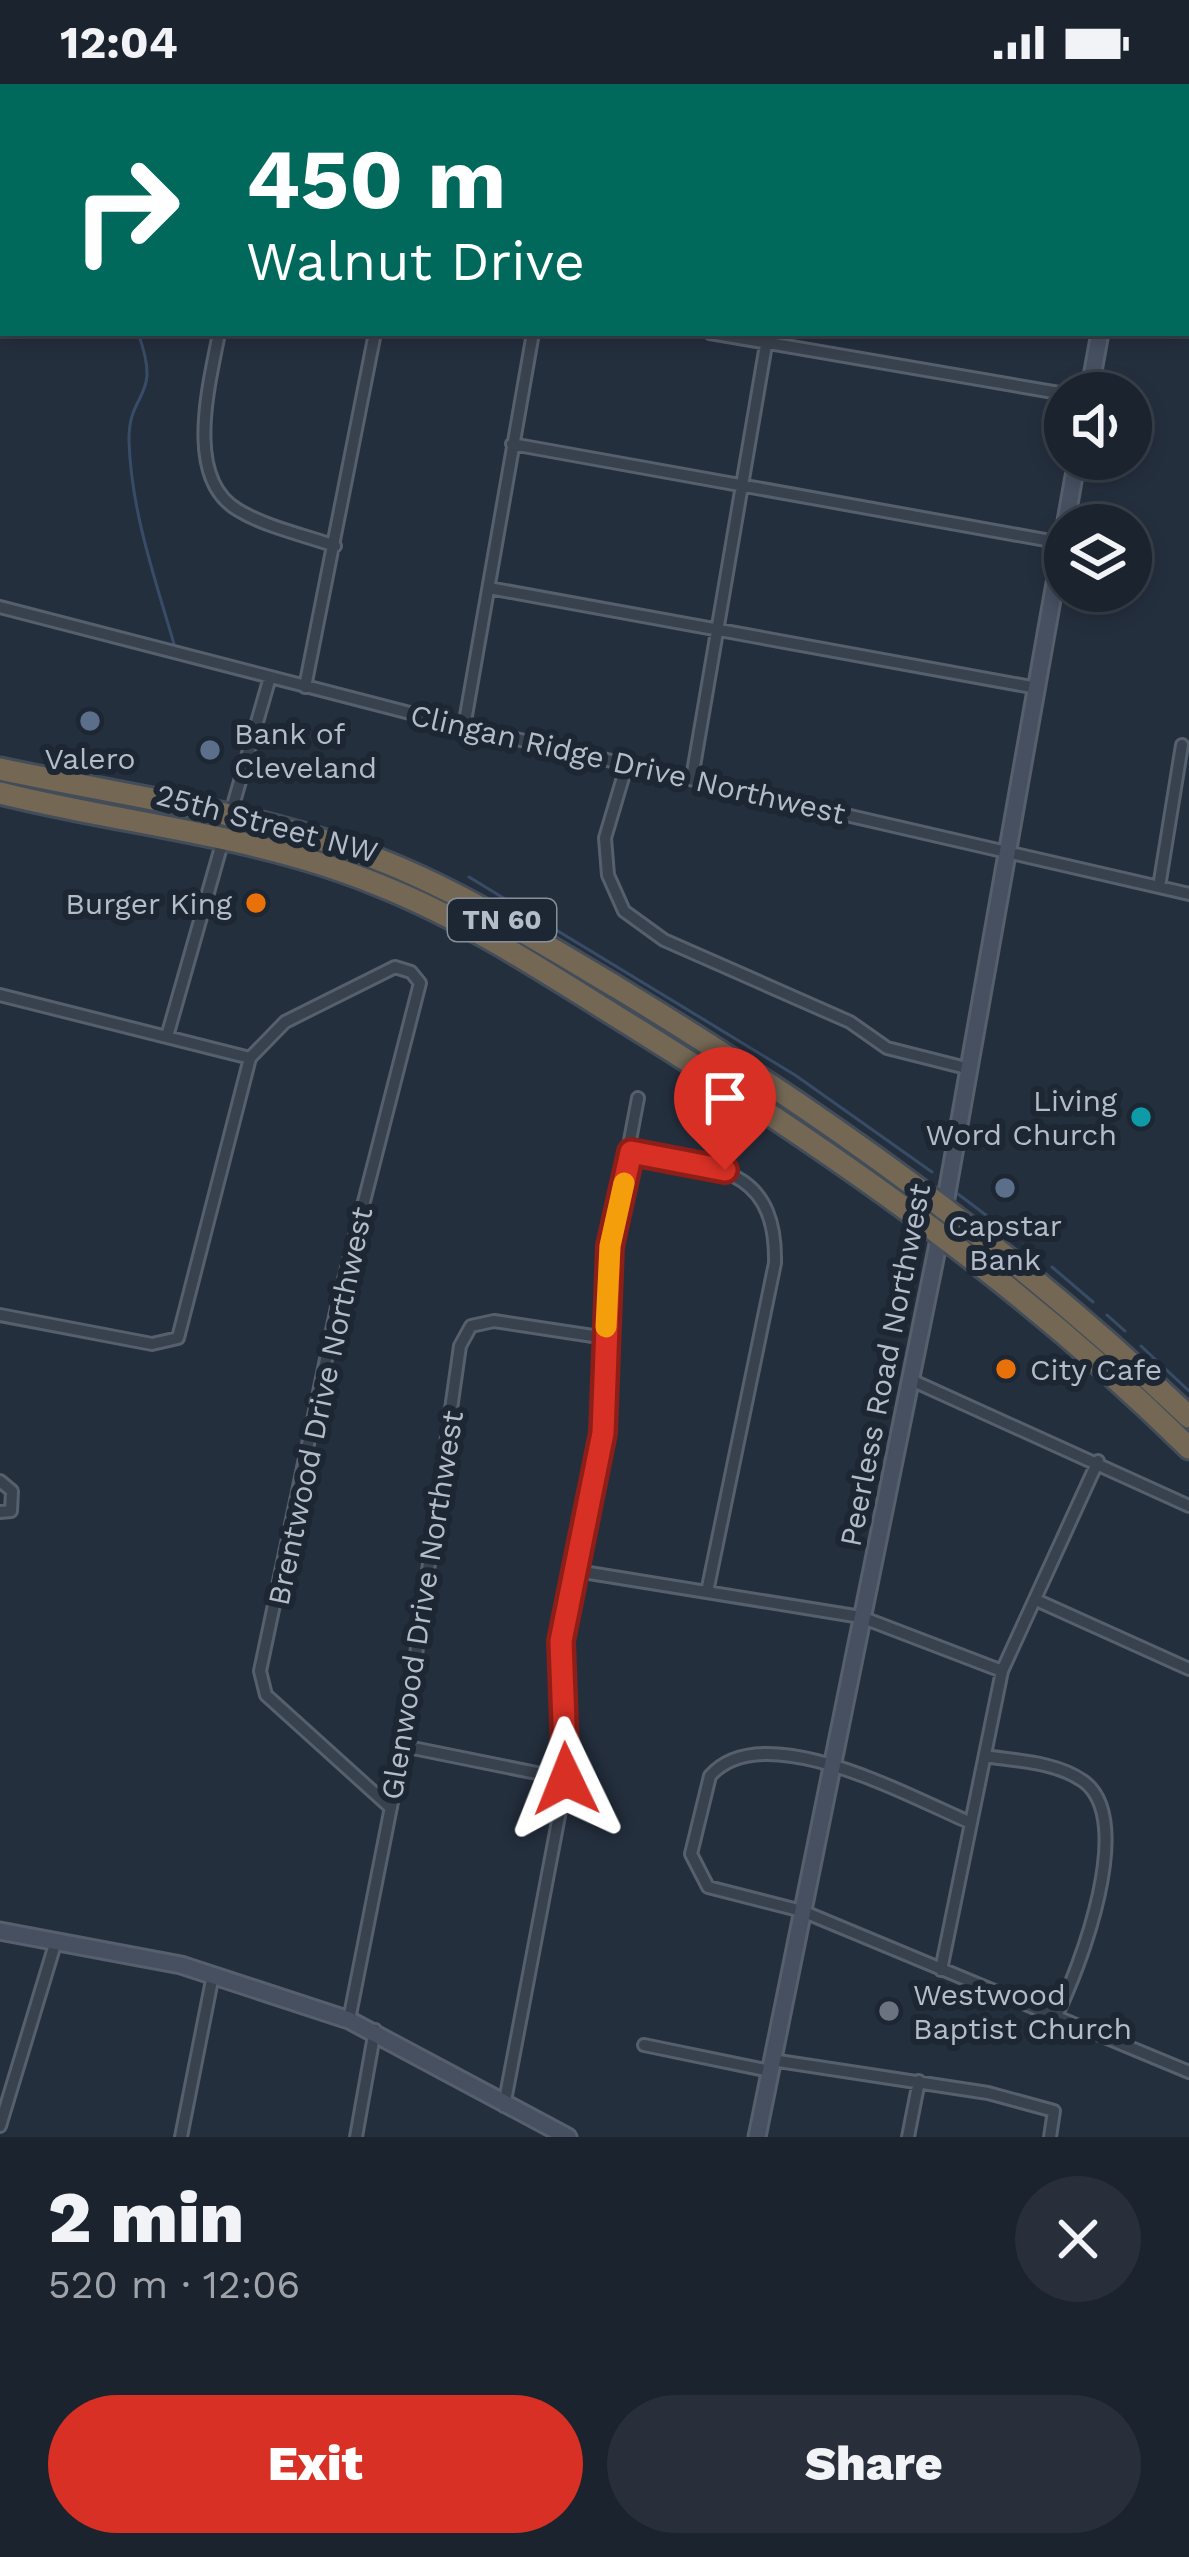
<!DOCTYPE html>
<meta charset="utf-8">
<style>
:root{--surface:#1b232e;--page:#282f3a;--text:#f1f3f6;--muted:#a0a4aa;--line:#39404a;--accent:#d93025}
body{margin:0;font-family:"Work Sans",sans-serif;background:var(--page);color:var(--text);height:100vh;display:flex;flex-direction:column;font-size:45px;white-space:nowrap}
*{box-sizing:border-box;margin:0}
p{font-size:39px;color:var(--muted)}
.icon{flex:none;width:66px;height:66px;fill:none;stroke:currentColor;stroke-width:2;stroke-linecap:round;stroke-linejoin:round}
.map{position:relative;height:2053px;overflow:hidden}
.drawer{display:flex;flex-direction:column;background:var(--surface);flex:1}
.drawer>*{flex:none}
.top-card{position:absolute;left:0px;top:0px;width:1191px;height:252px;box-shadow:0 6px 18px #0003,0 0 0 3px var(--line);background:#00695c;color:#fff;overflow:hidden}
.tools{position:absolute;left:1044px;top:288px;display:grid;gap:24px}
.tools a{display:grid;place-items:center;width:108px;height:108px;border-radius:50%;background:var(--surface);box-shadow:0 6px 18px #0003,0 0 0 3px var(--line);font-size:60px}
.pin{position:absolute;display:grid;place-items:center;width:102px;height:102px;color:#fff;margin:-123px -51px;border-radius:50% 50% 50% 0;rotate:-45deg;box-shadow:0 0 12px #0007}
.pin .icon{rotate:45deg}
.me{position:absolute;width:132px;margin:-66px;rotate:358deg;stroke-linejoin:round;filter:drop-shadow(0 0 9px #0008)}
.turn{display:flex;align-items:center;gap:42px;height:252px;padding:0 48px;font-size:54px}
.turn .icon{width:156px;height:156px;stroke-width:2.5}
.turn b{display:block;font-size:84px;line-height:102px}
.round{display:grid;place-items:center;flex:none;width:126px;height:126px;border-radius:63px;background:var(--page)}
.overview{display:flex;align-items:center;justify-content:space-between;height:204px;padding:0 48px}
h1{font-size:72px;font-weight:800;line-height:90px}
.cta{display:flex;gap:24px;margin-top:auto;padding:24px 48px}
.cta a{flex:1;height:138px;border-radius:72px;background:var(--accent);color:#fff;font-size:48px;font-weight:800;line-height:138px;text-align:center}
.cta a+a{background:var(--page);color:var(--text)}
.status{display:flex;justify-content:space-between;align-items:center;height:84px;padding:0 60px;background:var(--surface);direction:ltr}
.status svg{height:33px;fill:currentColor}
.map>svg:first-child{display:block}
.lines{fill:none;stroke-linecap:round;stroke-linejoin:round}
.stream{stroke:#394c67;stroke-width:3}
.street-casing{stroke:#565f6c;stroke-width:16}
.secondary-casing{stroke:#565f6c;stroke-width:21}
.highway-casing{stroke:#434c59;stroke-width:27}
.street{stroke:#38414e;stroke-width:10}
.secondary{stroke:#465061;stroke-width:15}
.highway{stroke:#746855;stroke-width:21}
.route-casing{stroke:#8d1f18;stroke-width:30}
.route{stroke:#d93025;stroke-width:21}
.slow{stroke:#f59e0b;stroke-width:21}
.service-dot{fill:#5c6f8a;stroke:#1d2633;stroke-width:4.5}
.food-dot{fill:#e8710a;stroke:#1d2633;stroke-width:4.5}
.culture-dot{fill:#0f9aa8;stroke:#1d2633;stroke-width:4.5}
.worship-dot{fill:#6b7280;stroke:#1d2633;stroke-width:4.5}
.labels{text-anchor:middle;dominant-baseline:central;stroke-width:12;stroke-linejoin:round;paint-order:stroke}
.shield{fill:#1d2633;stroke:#878f9c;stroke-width:3}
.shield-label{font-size:27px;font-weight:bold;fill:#b4bcc9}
.poi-label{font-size:30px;fill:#b4bcc9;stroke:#1d2633;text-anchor:start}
.street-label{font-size:30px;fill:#b4bcc9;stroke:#1d2633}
</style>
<div class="status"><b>12:04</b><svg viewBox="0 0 49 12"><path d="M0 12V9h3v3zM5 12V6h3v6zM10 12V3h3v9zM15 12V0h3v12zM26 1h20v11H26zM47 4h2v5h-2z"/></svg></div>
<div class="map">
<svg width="1189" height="2053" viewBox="0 0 1189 2053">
<rect width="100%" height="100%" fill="#242f3e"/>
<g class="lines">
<path class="stream" d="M 1188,46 L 1189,47
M 138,249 C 163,317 128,305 129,357 C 131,426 155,495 174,560
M 469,793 L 795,991 L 932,1088
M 958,1110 L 1011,1150
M 1024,1161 L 1037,1171
M 1052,1183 L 1093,1218
M 1107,1231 L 1125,1247
M 1141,1262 L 1189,1307"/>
<g class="street-casing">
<path id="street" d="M 576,3 L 577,0
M 813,3 L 813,0
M 982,3 L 982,0
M 219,249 C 210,298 183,394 238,426 C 266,443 304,451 335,462
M 710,249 L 1065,310
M 512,360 L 1062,459
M 489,504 L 1037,604
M 0,523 L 464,643 L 1189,810
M 305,603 L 375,249
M 464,643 L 533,249
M 627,680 L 605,754 L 608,791 L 624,827 L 664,856 L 850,938 L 887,964 L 970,985
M 692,694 L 768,249
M 230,732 L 270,593
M 1159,803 L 1182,661
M 0,911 L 250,974
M 168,949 L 223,756
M 631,1068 C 709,1083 777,1079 775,1179 L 707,1508
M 0,1231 L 152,1260 L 178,1254 L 250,974 L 285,938 L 395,883 L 411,888 L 420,899 L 337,1223 L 260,1587 L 266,1611 L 391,1724
M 909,1295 L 1189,1422
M 0,1397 L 12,1407 L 11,1427 L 0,1428
M 577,1487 L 861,1533 L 1002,1587
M 1036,1516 L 1189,1585
M 403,1662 L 566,1695
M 985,1672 C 1017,1677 1056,1678 1083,1697 C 1137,1735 1080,1884 1056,1932
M 971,1739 C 910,1713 763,1631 710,1692 L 691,1770 L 708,1803 L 802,1827 L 1189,1988
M 941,1886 L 1002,1587 L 1098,1377
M 349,1936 L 403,1662 L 460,1262 L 471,1242 L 494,1237 L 606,1254
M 644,1961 L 770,1987
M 772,1976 L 988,2009 L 1054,2027 L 1050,2053
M 504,2022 L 566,1695 L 561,1557 L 603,1349 L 610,1162 L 638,1014
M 0,2042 L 56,1857
M 181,2053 L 213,1891
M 356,2053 L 375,1946
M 908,2053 L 919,1997"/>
</g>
<g class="secondary-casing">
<path id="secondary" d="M 1143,3 L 1144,0
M 1089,309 L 1100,249
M 0,1847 L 181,1881 L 349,1936 L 568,2053
M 757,2053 L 937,1165 L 1077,375"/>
</g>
<g class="highway-casing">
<path id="highway" d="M 0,685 C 116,710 232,725 344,763 C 442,795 530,852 618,904 C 824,1029 1015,1166 1189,1333
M 0,709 C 127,741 256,750 379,801 C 472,838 556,895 640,947 C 837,1070 1024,1201 1189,1364"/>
</g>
<use href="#street" class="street"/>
<use href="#secondary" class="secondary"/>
<use href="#highway" class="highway"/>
</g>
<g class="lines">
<g class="route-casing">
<path id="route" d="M 566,1695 L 561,1557 L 603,1349 L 610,1162 L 631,1068 L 725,1086"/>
</g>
<use href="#route" class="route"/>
<path class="slow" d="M 606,1243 L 610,1162 L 624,1099"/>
</g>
<g class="service-dot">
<circle cx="90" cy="637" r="12"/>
<circle cx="210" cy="666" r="12"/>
<circle cx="1005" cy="1104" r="12"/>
</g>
<g class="food-dot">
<circle cx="256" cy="819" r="12"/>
<circle cx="1006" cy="1285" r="12"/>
</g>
<circle class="culture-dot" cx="1141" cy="1033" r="12"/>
<circle class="worship-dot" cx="889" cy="1927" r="12"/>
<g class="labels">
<rect class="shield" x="448" y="815" width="108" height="42" rx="9"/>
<g class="shield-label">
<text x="502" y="836">TN 60</text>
</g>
<g class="poi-label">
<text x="234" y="649">Bank of<tspan x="234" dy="34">Cleveland</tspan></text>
<text x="90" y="674" text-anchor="middle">Valero</text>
<text x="232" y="819" text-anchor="end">Burger King</text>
<text x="1117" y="1016" text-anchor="end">Living<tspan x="1117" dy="34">Word Church</tspan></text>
<text x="1005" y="1141" text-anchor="middle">Capstar<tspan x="1005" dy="34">Bank</tspan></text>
<text x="1030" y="1285">City Cafe</text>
<text x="913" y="1910">Westwood<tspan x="913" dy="34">Baptist Church</tspan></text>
</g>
<g class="street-label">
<text transform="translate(628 680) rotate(13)">Clingan Ridge Drive Northwest</text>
<text transform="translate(267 739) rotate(15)">25th Street NW</text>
<text transform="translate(885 1281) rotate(-79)">Peerless Road Northwest</text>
<text transform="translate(320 1322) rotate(-78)">Brentwood Drive Northwest</text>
<text transform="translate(422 1521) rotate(-81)">Glenwood Drive Northwest</text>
</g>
</g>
</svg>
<div class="tools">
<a><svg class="icon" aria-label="sound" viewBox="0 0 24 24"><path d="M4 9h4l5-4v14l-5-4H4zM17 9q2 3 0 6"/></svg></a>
<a><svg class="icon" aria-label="layers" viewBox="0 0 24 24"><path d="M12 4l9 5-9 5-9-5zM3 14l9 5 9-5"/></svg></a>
</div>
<div class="pin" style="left:725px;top:1086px;background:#d93025"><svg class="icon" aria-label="arrive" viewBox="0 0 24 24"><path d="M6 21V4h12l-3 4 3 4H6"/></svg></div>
<svg class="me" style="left:566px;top:1695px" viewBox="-20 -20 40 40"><path d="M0-17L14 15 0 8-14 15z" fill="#d93025" stroke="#fff" stroke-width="4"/></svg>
<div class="top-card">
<div class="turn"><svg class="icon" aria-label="right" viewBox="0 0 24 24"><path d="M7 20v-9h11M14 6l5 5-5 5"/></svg><div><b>450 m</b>Walnut Drive</div></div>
</div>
</div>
<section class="drawer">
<div class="overview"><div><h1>2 min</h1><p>520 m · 12:06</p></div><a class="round"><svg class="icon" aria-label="close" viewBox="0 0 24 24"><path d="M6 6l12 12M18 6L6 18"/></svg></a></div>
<div class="cta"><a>Exit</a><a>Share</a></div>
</section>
